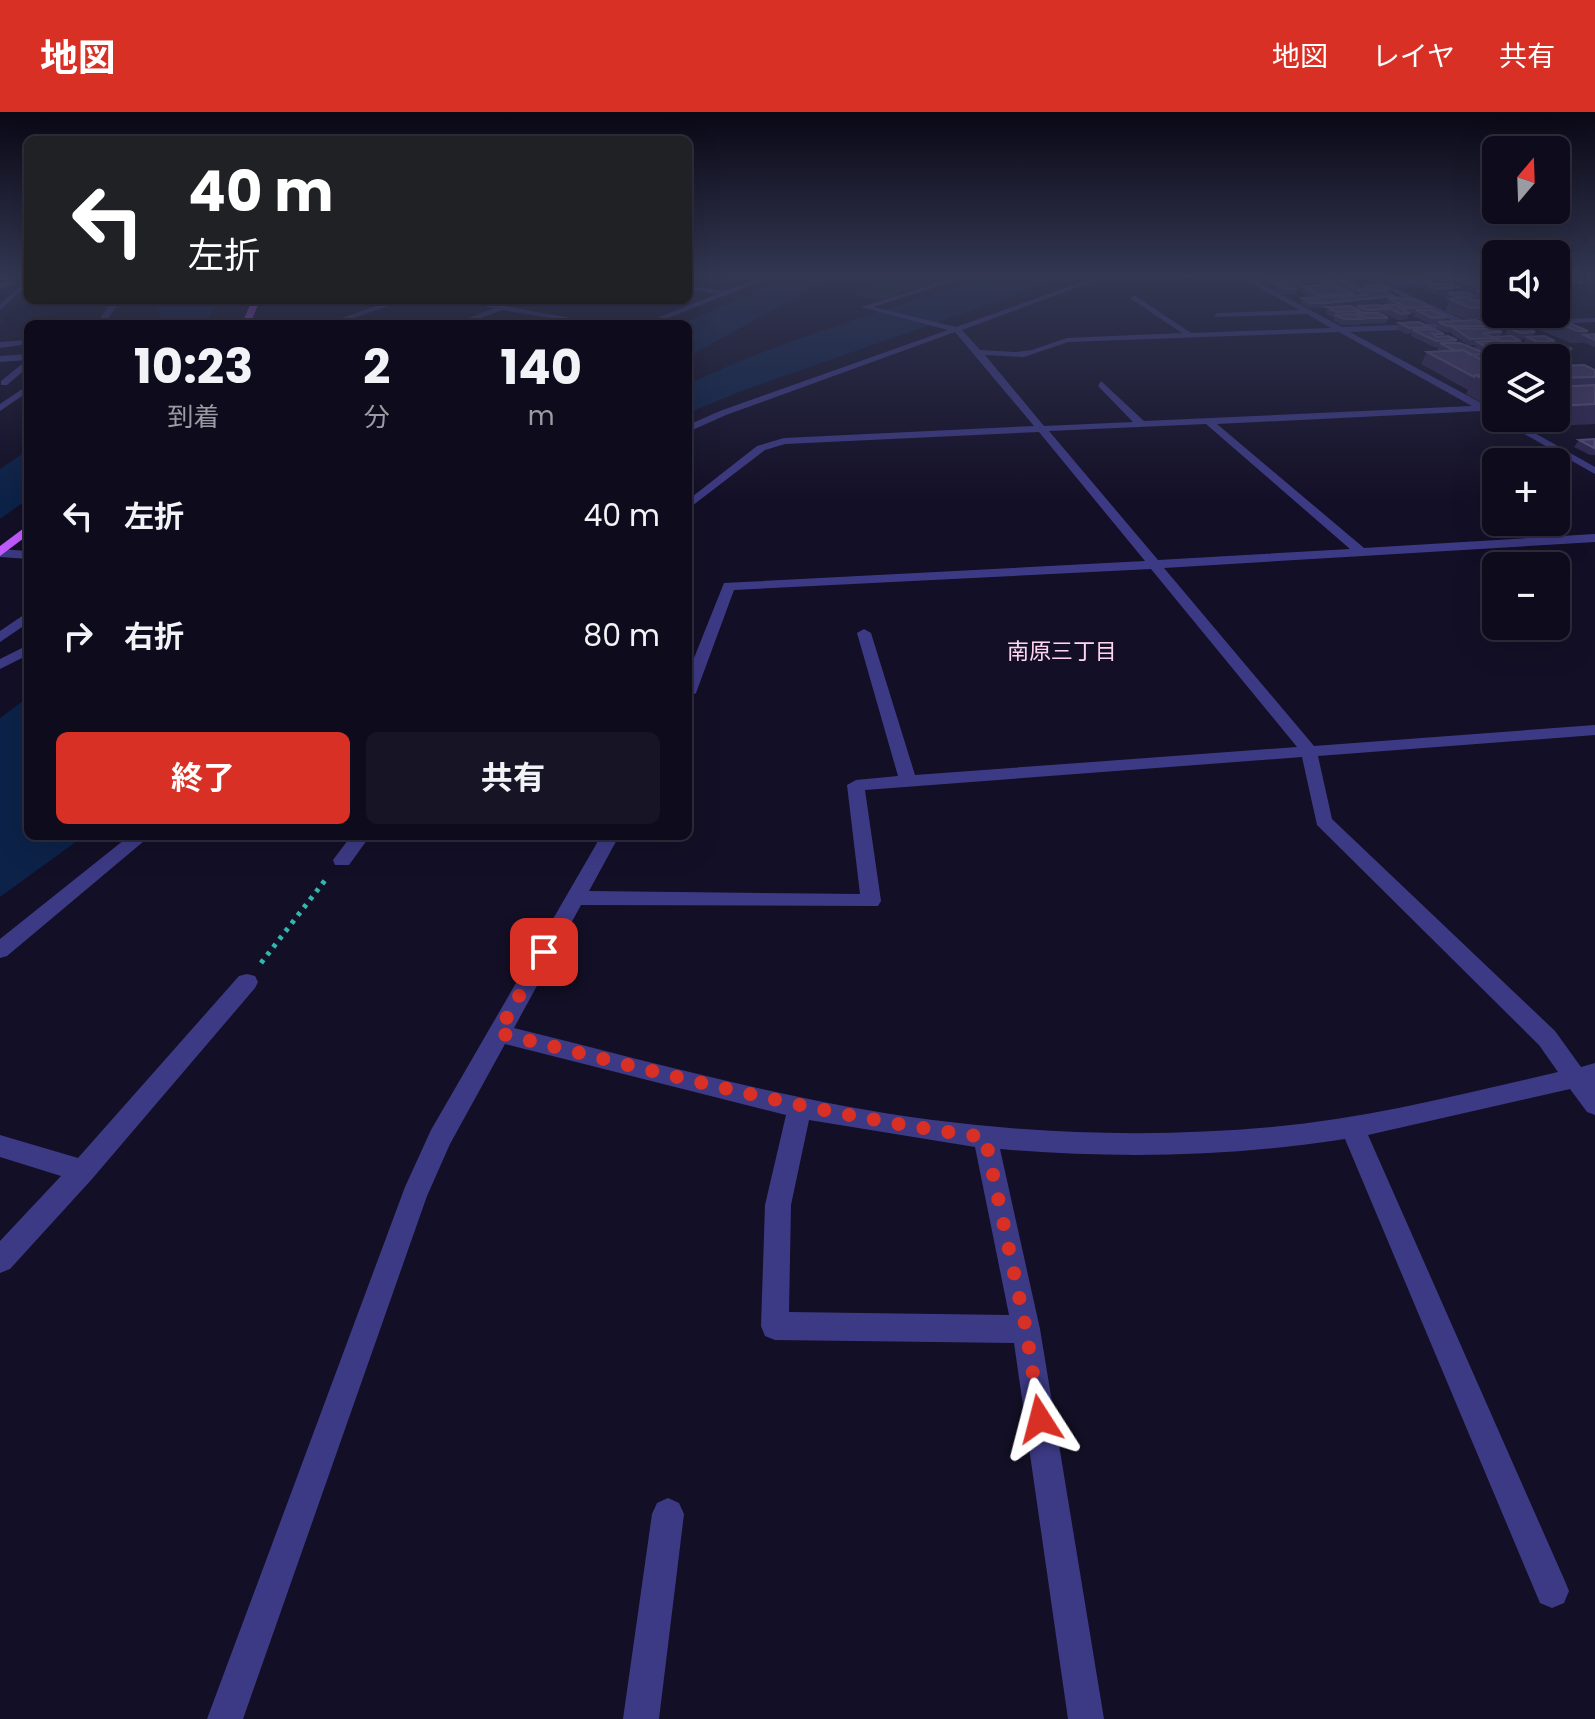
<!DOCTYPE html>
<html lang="ja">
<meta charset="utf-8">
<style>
:root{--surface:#0e0b1c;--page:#171425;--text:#f1f3f6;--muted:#9b9ba3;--line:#2e2b3b;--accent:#d93025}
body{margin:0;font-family:Poppins,"Noto Sans JP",sans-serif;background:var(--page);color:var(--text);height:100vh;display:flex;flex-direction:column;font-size:30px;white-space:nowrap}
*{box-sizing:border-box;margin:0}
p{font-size:26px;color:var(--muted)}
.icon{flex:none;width:44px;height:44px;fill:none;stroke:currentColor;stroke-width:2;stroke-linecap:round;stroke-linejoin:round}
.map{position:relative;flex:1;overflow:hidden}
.side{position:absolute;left:24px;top:208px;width:668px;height:520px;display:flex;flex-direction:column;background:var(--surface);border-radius:12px;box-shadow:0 8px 32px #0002,0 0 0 2px var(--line)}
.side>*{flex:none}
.hud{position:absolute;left:24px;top:24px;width:668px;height:168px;border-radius:12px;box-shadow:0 8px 32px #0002,0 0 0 2px var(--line);background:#202124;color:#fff;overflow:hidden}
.needle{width:52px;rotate:19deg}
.buttons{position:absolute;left:1482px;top:24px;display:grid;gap:16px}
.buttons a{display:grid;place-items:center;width:88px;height:88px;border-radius:12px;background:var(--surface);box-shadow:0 8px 32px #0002,0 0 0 2px var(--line);font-size:40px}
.pin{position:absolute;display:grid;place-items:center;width:68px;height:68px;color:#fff;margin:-34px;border-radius:16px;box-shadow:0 4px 12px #0006}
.me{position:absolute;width:88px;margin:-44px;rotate:351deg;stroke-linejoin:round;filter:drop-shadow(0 0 6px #0008)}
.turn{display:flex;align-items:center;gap:28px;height:168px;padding:0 32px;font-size:36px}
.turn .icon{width:104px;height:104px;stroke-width:2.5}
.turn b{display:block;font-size:56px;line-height:68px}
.eta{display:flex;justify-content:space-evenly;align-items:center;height:136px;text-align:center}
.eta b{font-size:48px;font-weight:700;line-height:56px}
.primary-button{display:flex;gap:16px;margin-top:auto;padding:16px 32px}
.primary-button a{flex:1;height:92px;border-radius:12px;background:var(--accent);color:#fff;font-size:32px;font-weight:700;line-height:92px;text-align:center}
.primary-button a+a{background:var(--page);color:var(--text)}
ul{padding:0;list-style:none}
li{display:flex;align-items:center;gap:24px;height:120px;padding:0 32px}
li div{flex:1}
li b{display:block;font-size:30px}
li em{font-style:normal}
header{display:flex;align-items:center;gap:48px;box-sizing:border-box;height:112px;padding:0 40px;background:var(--accent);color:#fff}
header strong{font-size:38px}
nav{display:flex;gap:44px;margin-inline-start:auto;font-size:28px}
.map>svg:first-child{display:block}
.green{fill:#12302f}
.water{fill:#0c2248}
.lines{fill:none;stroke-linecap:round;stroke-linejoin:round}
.path-far1{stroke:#2fb8b0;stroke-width:2;stroke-dasharray:2 2;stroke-linecap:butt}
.path{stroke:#2fb8b0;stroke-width:5;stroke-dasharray:4 6;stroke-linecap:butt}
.minor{fill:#3d3a85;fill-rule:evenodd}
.major{fill:#c25bff;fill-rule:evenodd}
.wall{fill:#312854;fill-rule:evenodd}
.shaded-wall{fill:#1d163a}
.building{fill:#433a66;stroke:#5a527e;stroke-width:2}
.route{stroke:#d93025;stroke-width:14;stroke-dasharray:0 25.2}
.labels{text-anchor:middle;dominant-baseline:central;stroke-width:7;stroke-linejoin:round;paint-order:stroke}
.far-neighbourhood-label{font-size:22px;fill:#ffd6f0;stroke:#130f26}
</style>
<header>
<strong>地図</strong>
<nav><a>地図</a><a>レイヤ</a><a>共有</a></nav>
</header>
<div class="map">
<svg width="1595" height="1607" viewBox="0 0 1595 1607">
<rect width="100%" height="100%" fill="#130f26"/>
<path class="green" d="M 893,164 L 927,164 L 941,169 L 880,188 L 852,182 Z"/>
<path class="water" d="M 793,164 L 834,164 L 688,245 L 688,212 L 682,212 Z
M 995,164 L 1069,164 L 744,278 L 688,301 L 688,272 C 786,226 891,196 995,164 Z
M 158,188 L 216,188 L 208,212 L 160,212 Z
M 28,338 L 28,387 L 0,407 L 0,357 Z
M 28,585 L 28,724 L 84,724 L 0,785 L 0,606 Z"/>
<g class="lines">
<path class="path-far1" d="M 1170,164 L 1231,167"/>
<path class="path" d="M 261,851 L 326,767"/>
<path class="minor" d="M 765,164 L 774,164 L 653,212 L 642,212 L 717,182 L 688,177 L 688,173 L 725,179 Z
M 960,164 L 970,164 L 873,195 L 956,215 L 1099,164 L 1108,164 L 962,218 L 980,238 L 1015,240 L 1032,238 L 1067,226 L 1182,221 L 1131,187 L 1134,183 L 1191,221 L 1331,216 L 1307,202 L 1214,205 L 1217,201 L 1299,198 L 1246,168 L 1248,165 L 1342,215 L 1457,211 L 1360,164 L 1368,164 L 1468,210 L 1595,206 L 1595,210 L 1350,220 L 1496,299 L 1496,306 L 1481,299 L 1217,312 L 1364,436 L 1595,422 L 1595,430 L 1164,456 L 1314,634 L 1595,613 L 1595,623 L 1318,644 L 1332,707 L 1555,919 L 1581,955 L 1595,951 L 1595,1003 L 1587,1000 L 1570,977 L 1368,1023 L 1564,1467 L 1569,1479 L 1564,1491 L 1552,1496 L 1540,1491 L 1345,1027 C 1231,1045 1115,1047 1000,1037 L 1040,1217 L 1104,1607 L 1068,1607 L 1014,1231 L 775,1228 L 765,1224 L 761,1214 L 765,1093 L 786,1003 L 505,932 L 450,1032 L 427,1084 L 243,1607 L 207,1607 L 405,1075 L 431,1018 L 601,724 L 619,724 L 589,779 L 860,782 L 847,673 L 856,668 L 898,664 L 857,521 L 864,517 L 871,521 L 915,663 L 1297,635 L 1151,457 L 734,478 L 696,581 L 688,586 L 688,561 L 724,471 L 1145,449 L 1039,320 L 785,332 L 765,338 L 688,397 L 688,388 L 757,334 L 784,326 L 1034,314 L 955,220 L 726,303 L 688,320 L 688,313 L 720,299 L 948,218 L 861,195 ZM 1339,220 L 1472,294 L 1144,309 L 1101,269 L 1098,274 L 1133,310 L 1044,314 L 985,243 L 1024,245 L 1068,230 ZM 1206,312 L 1350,437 L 1158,448 L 1049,319 ZM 1302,645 L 1317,713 L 1539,933 L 1558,960 C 1464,982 1369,1006 1272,1015 C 1129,1028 985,1020 844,994 C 733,973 623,943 514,916 L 581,793 L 878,794 L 881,789 L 865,678 ZM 809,1008 L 975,1035 L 1009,1203 L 789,1200 L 791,1093 Z
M 1276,164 L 1337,164 L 1274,167 Z
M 1458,164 L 1467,164 L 1496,175 L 1496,180 Z
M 1561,164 L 1570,164 L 1586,171 L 1579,173 Z
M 28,167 L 28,173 L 0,198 L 0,192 Z
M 113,188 L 121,188 L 104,212 L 96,212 Z
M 394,188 L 406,188 L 336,212 L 324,212 Z
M 456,188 L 473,188 L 604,212 L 586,212 L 502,198 L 465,212 L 454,212 L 494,196 Z
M 28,228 L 28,232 L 0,236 L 0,230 Z
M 28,242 L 28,255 L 7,273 L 1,273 L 1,269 L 27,248 L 0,250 L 0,244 Z
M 28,273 L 28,280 L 0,299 L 0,292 Z
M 1496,306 L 1508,306 L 1595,355 L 1595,362 Z
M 0,437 L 28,439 L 28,447 L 0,445 Z
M 28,500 L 28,511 L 0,530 L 0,519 Z
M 28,533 L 28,543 L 0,557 L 0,547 Z
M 129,724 L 150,724 L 7,844 L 0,846 L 0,827 Z
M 351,724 L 370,724 L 349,753 L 335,753 L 333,748 Z
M 247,862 L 255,864 L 258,870 L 255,876 L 92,1067 L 10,1157 L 0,1161 L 0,1129 L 61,1064 L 0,1045 L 0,1023 L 78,1046 L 239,864 Z
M 668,1386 L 679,1391 L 684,1402 L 659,1607 L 623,1607 L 652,1402 L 657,1391 Z"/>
<path class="major" d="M 252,188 L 260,188 L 250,212 L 242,212 Z
M 28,413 L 28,423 L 0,444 L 0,434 Z"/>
</g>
<path class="wall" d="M 0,164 L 27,164 L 28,167 L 17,173 L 0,171 Z
M 1261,164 L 1311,167 L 1309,172 L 1299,173 L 1298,176 L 1290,173 L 1296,177 L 1295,182 L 1282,183 L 1272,177 L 1273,174 L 1267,174 L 1260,170 Z
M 1326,164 L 1339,164 L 1359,177 L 1362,177 L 1363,174 L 1390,177 L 1389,182 L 1394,184 L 1393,186 L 1430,195 L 1428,198 L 1447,205 L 1446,209 L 1486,213 L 1488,208 L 1516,212 L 1514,216 L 1535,220 L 1533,225 L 1555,229 L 1553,232 L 1572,237 L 1569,243 L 1546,244 L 1549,246 L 1495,247 L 1487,243 L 1484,248 L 1482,248 L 1496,255 L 1496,293 L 1486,293 L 1466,282 L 1468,278 L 1421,252 L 1427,240 L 1441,239 L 1437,237 L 1438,235 L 1434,235 L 1411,224 L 1412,221 L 1406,222 L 1397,217 L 1399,211 L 1429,215 L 1428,217 L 1444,222 L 1443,224 L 1457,228 L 1455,231 L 1474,236 L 1476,233 L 1468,233 L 1452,222 L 1452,220 L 1445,220 L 1436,216 L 1437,212 L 1429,212 L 1413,204 L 1415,201 L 1409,201 L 1407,207 L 1398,208 L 1386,202 L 1384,203 L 1388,206 L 1386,211 L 1363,212 L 1361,211 L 1360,213 L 1341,213 L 1333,208 L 1334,206 L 1325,201 L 1327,196 L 1309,196 L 1300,192 L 1302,186 L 1310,186 L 1300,180 L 1302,174 L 1314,174 L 1312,173 L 1314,167 L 1324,168 ZM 1386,191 L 1385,192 L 1387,193 L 1383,193 L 1382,195 L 1357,194 L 1356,197 L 1347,194 ZM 1497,218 L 1507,218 L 1505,222 L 1511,224 L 1500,225 L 1502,220 ZM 1517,227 L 1526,227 L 1524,231 L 1519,232 L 1521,229 Z
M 1372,164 L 1406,164 L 1406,165 L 1411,167 L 1411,166 L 1432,170 L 1431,172 L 1445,172 L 1440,170 L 1442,164 L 1480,168 L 1479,171 L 1495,175 L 1493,178 L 1496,178 L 1496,194 L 1494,195 L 1496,202 L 1550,202 L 1549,203 L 1588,219 L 1586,223 L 1595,223 L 1595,235 L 1582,230 L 1582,231 L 1571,231 L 1526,212 L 1531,203 L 1520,204 L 1516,202 L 1514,206 L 1491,208 L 1485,205 L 1484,207 L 1465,207 L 1445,199 L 1450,188 L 1445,186 L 1448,182 L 1435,182 L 1424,178 L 1425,175 L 1419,176 L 1415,174 L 1414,175 L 1394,176 L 1385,171 L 1386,169 L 1382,170 L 1372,165 ZM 1456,174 L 1465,174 L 1464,177 L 1476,181 L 1475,183 L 1457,180 L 1460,175 Z
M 1556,249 L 1566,254 L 1595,258 L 1595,312 L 1535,315 L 1519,306 L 1556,306 Z
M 1595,327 L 1595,343 L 1590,343 L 1574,335 L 1579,328 Z"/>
<path class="shaded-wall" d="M 21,164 L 27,164 L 28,167 L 17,173 L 14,167 Z
M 12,172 L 15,178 L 3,182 L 0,176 Z
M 1460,175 L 1457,181 L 1435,182 L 1437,177 Z
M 1394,184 L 1392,189 L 1388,186 L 1386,191 L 1329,196 L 1327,195 L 1325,196 L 1328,191 Z
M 1494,202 L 1516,202 L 1514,206 L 1491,208 Z"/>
<path class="building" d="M 0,164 L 20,164 L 14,167 L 0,166 Z
M 1261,164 L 1297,164 L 1311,167 L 1299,167 L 1299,171 L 1293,168 L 1269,168 Z
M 1329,164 L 1339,164 L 1358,174 L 1359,177 L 1384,179 L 1394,184 L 1328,191 L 1311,191 L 1302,186 L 1367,183 Z
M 1442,164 L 1471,164 L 1480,168 L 1453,169 Z
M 1407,165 L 1417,169 L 1396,170 L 1387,166 Z
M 1421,165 L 1432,170 L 1422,170 L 1411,166 Z
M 1314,167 L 1323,167 L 1354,182 L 1317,183 L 1302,174 L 1326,174 Z
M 1274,171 L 1286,171 L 1296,177 L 1284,177 Z
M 1466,171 L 1483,171 L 1495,175 L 1477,176 Z
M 0,172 L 12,172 L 0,176 Z
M 1427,172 L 1450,172 L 1460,175 L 1437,177 Z
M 1380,173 L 1390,177 L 1373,178 L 1363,174 Z
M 1496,178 L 1496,183 L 1486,183 L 1476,179 Z
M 1467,180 L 1477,184 L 1457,185 L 1448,181 Z
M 1465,185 L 1489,195 L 1470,196 L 1450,187 Z
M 1388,186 L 1401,186 L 1418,189 L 1430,195 L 1407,196 Z
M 1474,188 L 1486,188 L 1496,192 L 1484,193 Z
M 1379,193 L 1388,197 L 1366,198 L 1357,194 Z
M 1383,193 L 1395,193 L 1406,198 L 1403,198 L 1409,201 L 1401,202 Z
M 1351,194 L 1360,199 L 1336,200 L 1327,195 Z
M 1496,195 L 1496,202 L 1487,199 L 1489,196 Z
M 1416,198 L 1431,198 L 1447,205 L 1432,206 Z
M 1356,201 L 1378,201 L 1388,206 L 1366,206 Z
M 1354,202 L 1362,207 L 1344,207 L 1335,203 Z
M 1536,202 L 1547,202 L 1588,219 L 1577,219 Z
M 1505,207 L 1516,212 L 1498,212 L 1488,208 Z
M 1476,208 L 1489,214 L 1447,214 L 1438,210 Z
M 1419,210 L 1429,215 L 1409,216 L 1399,211 Z
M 1524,215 L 1535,220 L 1520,221 L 1508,216 Z
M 1454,216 L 1493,217 L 1502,220 L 1483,221 L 1494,226 L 1470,227 Z
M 1434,217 L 1444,222 L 1433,222 L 1437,225 L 1448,224 L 1457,228 L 1436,229 L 1413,218 Z
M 1595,222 L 1595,228 L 1584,223 Z
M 1511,224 L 1521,229 L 1502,229 L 1493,225 Z
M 1544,224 L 1555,229 L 1537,230 L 1527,225 Z
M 1498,228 L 1516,237 L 1502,238 L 1501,240 L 1498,241 L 1477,230 Z
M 1440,231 L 1460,231 L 1487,242 L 1471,243 L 1463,238 L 1455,239 Z
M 1508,232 L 1560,232 L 1572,237 L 1533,239 L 1529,237 L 1519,237 Z
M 1529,237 L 1549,246 L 1520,246 L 1502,238 Z
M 1463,238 L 1496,255 L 1496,262 L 1475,263 L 1474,265 L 1427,240 Z
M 1556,249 L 1566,254 L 1556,254 Z
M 1584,253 L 1595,258 L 1595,265 L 1556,266 L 1556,254 Z
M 1496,262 L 1496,273 L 1475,263 Z
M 1595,273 L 1595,292 L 1556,294 L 1556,275 Z
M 1595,327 L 1594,336 L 1579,328 Z"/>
<linearGradient id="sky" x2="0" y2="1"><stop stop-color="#0a0815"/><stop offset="0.42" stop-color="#333752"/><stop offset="1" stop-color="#333752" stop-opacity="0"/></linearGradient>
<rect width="1595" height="389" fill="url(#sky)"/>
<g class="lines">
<path class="route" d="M 544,840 L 498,921 C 659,960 820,1004 985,1025 L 1026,1217 L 1040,1307"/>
</g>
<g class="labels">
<g class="far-neighbourhood-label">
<text x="1062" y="539">南原三丁目</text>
</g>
</g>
</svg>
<div class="buttons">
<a><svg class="needle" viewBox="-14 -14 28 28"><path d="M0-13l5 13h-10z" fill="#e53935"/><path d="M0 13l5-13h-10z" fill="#9b9ba3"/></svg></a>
<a><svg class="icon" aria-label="sound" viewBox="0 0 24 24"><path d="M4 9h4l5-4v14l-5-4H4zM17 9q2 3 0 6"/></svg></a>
<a><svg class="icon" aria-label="layers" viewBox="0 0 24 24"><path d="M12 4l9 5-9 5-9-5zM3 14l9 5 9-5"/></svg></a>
<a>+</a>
<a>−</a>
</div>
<div class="pin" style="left:544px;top:840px;background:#d93025"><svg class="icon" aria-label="arrive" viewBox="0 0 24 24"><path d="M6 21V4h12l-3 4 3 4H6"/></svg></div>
<svg class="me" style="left:1040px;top:1307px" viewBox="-20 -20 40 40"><path d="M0-17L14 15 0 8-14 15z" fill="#d93025" stroke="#fff" stroke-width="4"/></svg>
<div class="hud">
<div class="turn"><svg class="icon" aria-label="left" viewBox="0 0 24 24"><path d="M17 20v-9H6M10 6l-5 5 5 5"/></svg><div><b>40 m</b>左折</div></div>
</div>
<section class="side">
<div class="eta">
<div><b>10:23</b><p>到着</p></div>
<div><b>2</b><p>分</p></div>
<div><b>140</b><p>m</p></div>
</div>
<ul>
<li><svg class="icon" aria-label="left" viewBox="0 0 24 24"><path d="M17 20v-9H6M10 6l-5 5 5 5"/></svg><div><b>左折</b></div><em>40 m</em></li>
<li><svg class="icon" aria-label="right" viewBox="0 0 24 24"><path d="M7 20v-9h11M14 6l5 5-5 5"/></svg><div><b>右折</b></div><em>80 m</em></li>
</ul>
<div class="primary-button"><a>終了</a><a>共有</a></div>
</section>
</div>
